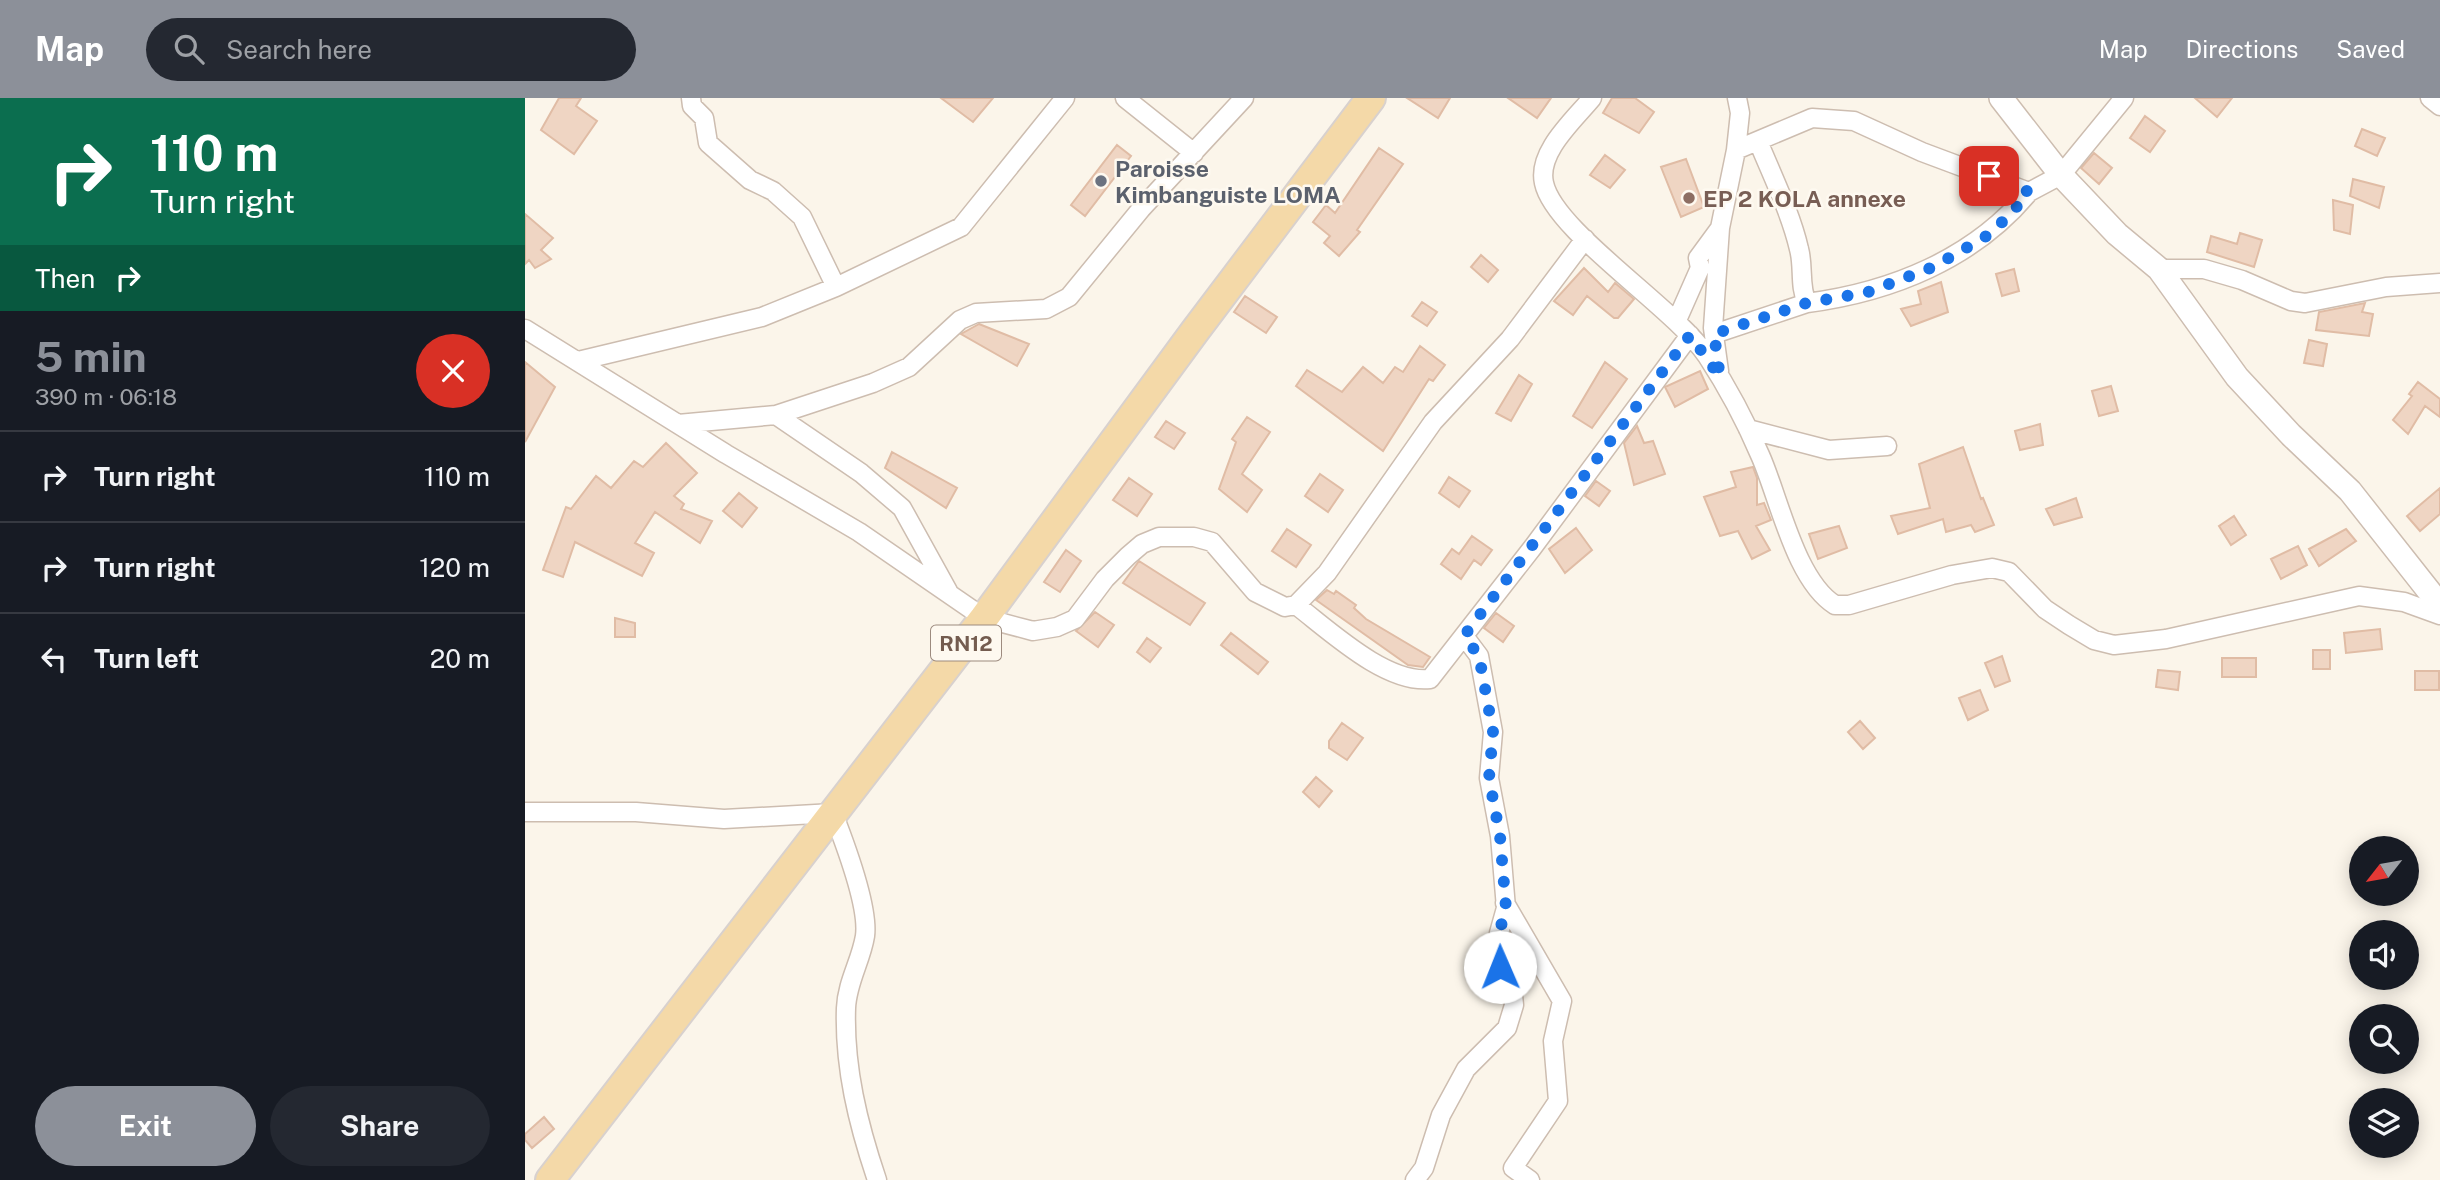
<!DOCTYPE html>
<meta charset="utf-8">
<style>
:root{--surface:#171b24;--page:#242831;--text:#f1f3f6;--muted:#9ea1a6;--line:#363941;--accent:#8c9099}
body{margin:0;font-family:"Public Sans",sans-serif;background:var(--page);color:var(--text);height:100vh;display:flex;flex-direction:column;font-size:26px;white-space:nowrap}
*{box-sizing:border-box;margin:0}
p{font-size:23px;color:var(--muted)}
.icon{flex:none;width:38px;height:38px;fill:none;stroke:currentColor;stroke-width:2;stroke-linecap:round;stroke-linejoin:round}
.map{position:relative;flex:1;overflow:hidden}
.sheet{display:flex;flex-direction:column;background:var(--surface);width:525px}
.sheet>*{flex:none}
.top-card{background:#0b6e4f;color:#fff;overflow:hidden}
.needle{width:46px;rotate:239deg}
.tools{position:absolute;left:1824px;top:738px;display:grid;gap:14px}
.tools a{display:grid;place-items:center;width:70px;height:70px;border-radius:50%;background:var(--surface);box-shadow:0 4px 18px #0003;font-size:35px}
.pin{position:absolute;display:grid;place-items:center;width:60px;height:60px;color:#fff;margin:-30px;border-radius:14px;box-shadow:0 4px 10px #0006}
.me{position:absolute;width:77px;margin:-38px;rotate:359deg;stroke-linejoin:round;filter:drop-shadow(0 0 5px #0008)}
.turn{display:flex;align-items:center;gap:24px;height:147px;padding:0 35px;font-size:32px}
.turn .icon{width:91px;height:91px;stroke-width:2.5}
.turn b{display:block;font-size:49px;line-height:60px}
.then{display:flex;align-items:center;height:66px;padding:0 35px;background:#0003;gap:14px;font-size:26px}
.round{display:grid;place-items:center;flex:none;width:74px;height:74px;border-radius:37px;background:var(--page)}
.head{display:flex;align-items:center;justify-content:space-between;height:119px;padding:0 35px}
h1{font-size:42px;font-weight:700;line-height:52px;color:var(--accent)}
.action{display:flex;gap:14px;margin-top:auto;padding:14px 35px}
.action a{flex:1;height:80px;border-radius:42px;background:var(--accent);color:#fff;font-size:28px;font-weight:700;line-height:80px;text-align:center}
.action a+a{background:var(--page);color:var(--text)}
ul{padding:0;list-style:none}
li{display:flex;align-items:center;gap:21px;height:91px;padding:0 35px;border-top:2px solid var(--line)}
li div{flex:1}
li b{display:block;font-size:26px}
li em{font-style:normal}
header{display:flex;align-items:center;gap:42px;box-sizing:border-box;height:98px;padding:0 35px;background:var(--accent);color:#fff}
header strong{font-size:33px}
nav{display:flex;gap:38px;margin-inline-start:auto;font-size:24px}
.search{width:490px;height:63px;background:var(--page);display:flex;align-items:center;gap:18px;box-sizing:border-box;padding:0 24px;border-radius:38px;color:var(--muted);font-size:26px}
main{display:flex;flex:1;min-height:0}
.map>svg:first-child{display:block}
.building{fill:#efd5c3;stroke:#e0bca5;stroke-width:2}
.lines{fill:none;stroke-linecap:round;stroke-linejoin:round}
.minor-casing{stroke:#cdbdb0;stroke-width:21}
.tertiary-casing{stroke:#cdbdb0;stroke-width:26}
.primary-casing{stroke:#d8d1ce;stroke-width:32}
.minor{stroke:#fff;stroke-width:18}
.tertiary{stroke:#fff;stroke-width:23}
.primary{stroke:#f4d9a8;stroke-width:28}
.route{stroke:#1a73e8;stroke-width:12;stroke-dasharray:0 21.6}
.worship-dot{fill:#6b7280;stroke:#fef9f0;stroke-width:2.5}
.education-dot{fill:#8d6e63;stroke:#fef9f0;stroke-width:2.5}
.labels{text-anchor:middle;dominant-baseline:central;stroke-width:5;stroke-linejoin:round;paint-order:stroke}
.shield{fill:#fef9f0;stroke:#9d8b7f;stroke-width:2}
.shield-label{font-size:21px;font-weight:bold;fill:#745c4f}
.worship-label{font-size:23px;font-weight:bold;fill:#5b616d;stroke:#fef9f0;text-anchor:start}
.education-label{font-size:23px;font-weight:bold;fill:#785e54;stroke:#fef9f0;text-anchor:start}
</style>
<header>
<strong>Map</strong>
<div class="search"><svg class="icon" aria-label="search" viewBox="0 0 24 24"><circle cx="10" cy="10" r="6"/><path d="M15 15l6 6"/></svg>Search here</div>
<nav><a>Map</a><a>Directions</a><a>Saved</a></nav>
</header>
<main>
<section class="sheet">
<div class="top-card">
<div class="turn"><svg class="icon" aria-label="right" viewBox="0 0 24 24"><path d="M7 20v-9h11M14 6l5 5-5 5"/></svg><div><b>110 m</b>Turn right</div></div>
<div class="then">Then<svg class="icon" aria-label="right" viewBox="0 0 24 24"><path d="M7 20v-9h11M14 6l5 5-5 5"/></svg></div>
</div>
<div class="head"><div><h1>5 min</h1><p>390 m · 06:18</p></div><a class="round" style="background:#d93025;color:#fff"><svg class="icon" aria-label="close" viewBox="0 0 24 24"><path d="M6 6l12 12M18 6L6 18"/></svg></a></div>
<ul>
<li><svg class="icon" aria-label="right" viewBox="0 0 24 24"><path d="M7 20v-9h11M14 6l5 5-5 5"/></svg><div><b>Turn right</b></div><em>110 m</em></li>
<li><svg class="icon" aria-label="right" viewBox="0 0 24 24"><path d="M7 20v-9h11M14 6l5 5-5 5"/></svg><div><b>Turn right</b></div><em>120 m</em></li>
<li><svg class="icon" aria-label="left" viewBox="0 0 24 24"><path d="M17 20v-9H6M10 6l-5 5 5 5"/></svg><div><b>Turn left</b></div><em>20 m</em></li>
</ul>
<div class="action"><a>Exit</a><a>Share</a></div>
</section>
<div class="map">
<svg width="1915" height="1082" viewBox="0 0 1915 1082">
<rect width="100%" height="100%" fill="#fbf5ea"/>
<path class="building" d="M 34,0 L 56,0 L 51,8 L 72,23 L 49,56 L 16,32 Z
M 416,0 L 468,0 L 448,24 Z
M 882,0 L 925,0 L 913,20 Z
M 983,0 L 1026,0 L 1012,20 Z
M 1087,0 L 1110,0 L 1129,14 L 1114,35 L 1078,15 Z
M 1670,0 L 1707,0 L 1692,19 Z
M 1620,18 L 1640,33 L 1625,54 L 1605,40 Z
M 1837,31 L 1860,40 L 1852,58 L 1830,48 Z
M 592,47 L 606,58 L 560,118 L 546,107 Z
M 854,50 L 878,66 L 832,132 L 835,134 L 814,158 L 799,145 L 805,138 L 788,124 L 801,107 L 810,115 Z
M 1569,55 L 1587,70 L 1574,86 L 1556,70 Z
M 1080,57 L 1100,72 L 1085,90 L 1065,77 Z
M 1161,61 L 1179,109 L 1156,119 L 1136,69 Z
M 1828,81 L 1859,89 L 1854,110 L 1825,98 Z
M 1808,102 L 1828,107 L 1825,136 L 1809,132 Z
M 0,116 L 28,140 L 16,152 L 26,161 L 10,170 L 4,162 L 0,166 Z
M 1715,135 L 1737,142 L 1729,169 L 1682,154 L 1686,138 L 1712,146 Z
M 956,157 L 973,172 L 963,184 L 946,169 Z
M 1059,170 L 1083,194 L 1090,185 L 1109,201 L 1093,220 L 1089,220 L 1062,198 L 1048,217 L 1029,203 Z
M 1489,171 L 1494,193 L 1477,198 L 1471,176 Z
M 1416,184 L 1423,214 L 1386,228 L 1376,211 L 1396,206 L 1393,193 Z
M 720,198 L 752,219 L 741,235 L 709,214 Z
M 897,204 L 912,214 L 902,228 L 887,218 Z
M 1840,205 L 1837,214 L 1848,216 L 1844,238 L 1791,232 L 1794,214 Z
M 454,226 L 504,246 L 492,268 L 436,236 Z
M 1784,242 L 1802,246 L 1798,268 L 1779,265 Z
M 895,248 L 920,267 L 908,283 L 904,281 L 858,353 L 771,288 L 782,272 L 817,294 L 838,269 L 858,285 L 870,269 L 878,274 Z
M 0,264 L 30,289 L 0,344 Z
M 1080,264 L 1102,281 L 1067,330 L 1048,318 Z
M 1175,273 L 1183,291 L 1150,309 L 1140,289 Z
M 994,277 L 1007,286 L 986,323 L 971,315 Z
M 1893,284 L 1915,301 L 1915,319 L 1900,308 L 1883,336 L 1868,322 L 1887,298 L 1884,296 Z
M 1586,288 L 1593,313 L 1574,318 L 1567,293 Z
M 722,319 L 745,334 L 717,376 L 737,392 L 722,414 L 694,391 L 711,344 L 707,341 Z
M 641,323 L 660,335 L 649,351 L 630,339 Z
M 1515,326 L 1518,347 L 1495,352 L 1490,333 Z
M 1112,328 L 1119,345 L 1128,343 L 1140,376 L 1109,387 L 1099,345 Z
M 141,345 L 172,375 L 149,398 L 159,406 L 156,411 L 187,423 L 175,445 L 130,414 L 110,445 L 129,455 L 117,478 L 50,444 L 38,479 L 18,472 L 41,409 L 46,411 L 71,378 L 86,390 L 109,363 L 118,369 Z
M 1438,349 L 1456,401 L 1458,400 L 1469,427 L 1450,434 L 1446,427 L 1421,434 L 1418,421 L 1373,436 L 1366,418 L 1405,410 L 1394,366 Z
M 367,354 L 432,390 L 421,410 L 360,370 Z
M 1228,369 L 1232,380 L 1232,407 L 1239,405 L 1246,422 L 1231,428 L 1245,452 L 1227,461 L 1213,433 L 1195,438 L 1179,399 L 1211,389 L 1206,374 Z
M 795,376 L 818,392 L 803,414 L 780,398 Z
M 924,379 L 945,393 L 934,409 L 914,395 Z
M 604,380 L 627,396 L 612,418 L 588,402 Z
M 1071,383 L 1085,393 L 1074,408 L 1060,398 Z
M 1915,390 L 1915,416 L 1895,433 L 1882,418 Z
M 214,395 L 232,410 L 217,429 L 198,413 Z
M 1551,400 L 1557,419 L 1529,427 L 1521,411 Z
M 1709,418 L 1721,437 L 1706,447 L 1694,428 Z
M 1314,428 L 1322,450 L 1293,461 L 1284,436 Z
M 1051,430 L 1067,452 L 1040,475 L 1024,451 Z
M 762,431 L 786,447 L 771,469 L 747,453 Z
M 1821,431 L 1831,443 L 1794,468 L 1784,451 Z
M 947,438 L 967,452 L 956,467 L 949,462 L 936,481 L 916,466 L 927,451 L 934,456 Z
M 1773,448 L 1782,467 L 1756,481 L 1746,461 Z
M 541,452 L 556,463 L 535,494 L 519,484 Z
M 614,463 L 680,505 L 665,527 L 598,485 Z
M 802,492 L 809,496 L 811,493 L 831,507 L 829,510 L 841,521 L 905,559 L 898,569 L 883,567 L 791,502 Z
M 570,514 L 589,527 L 573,549 L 551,533 Z
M 971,515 L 989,528 L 978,544 L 959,530 Z
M 90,520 L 110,525 L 110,539 L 90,539 Z
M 1855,531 L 1857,551 L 1821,555 L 1819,535 Z
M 706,535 L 743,564 L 733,576 L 696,547 Z
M 622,540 L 636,550 L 625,564 L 612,554 Z
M 1788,552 L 1805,552 L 1805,571 L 1788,571 Z
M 1477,558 L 1485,583 L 1470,589 L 1460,565 Z
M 1697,560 L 1731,560 L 1731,579 L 1697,579 Z
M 1633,572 L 1655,574 L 1653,592 L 1631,589 Z
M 1890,573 L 1914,573 L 1914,592 L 1890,592 Z
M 1455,592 L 1463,612 L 1443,622 L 1434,600 Z
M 1335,623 L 1350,640 L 1338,651 L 1323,634 Z
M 817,625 L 838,640 L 822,662 L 804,650 L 804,643 Z
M 791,679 L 807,693 L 794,709 L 778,694 Z
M 19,1019 L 29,1031 L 7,1050 L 0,1042 L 0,1036 Z"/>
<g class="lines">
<g class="minor-casing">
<path id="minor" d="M 166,0 L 167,8 L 179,20 L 183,45 L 225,82 L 248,93 L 277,119 L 311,189 L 436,129 L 540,0
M 600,0 L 669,55
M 1067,0 C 1049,22 1012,54 1019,85 C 1029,133 1149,209 1182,258 C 1203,290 1220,322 1235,357 C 1254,399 1270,482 1310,507 L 1324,507 L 1427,477 L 1467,470 L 1484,474 L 1520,511 L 1544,527 L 1569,542 L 1589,547 L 1641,541 L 1834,498 L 1879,504 L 1915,517
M 1905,0 L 1915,8
M 1211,52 L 1215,15 L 1212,0
M 1634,171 L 1679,171 L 1717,182 L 1766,203 L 1780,205 L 1861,189 L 1915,185
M 1282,205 C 1366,194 1449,161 1504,94
M 1152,222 L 1175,170 L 1173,160 L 1195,130 L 1211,52 L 1287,20 L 1329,23 L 1397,54 L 1504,94 L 1536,77 L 1599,0
M 0,231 L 201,356 L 334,434 L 459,520 L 508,533 L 532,529 L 550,521 L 580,481 L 603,458 L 617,446 L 634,439 L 669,439 L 687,444 L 730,494 L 760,509 L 771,507 L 802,475 L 908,324 L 985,241 L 1060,141
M 1189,236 L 1282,205 C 1274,188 1279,169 1274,151 C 1266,116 1247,77 1233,43
M 53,263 L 237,219 L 311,189
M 1194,273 L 1188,230 L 1195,130
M 251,317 L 336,375 L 377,410 L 423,493
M 153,326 L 251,317 L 348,285 L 384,269 L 435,222 L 451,215 L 521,211 L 544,199 L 616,111 L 719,0
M 1223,331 L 1304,352 L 1362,348
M 771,507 C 805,533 861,586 905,581 L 1008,449 L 1165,237
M 0,714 L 111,714 L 199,721 L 308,715 C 319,743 344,809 340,838 C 336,863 322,884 321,910 C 319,969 333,1026 352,1082
M 980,805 L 1037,903 L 1028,943 L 1033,1003 L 988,1070 L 1005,1082
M 890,1082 L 899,1070 L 916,1017 L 941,971 L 982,930 L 989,907 L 987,888 L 975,869 L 974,835 L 981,810 L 975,738 L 964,680 L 968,634 L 954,558 L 939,538"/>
</g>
<g class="tertiary-casing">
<path id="tertiary" d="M 1476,0 L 1536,77 L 1592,136 L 1634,171 L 1712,279 L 1766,337 L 1825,393 L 1915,507"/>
</g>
<g class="primary-casing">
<path id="primary" d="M 25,1082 L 459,520 L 670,233 L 846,0"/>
</g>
<use href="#minor" class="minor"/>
<use href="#tertiary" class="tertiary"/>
<use href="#primary" class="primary"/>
</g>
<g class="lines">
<path class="route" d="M 975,869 L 974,835 L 981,810 L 975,738 L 964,680 L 968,634 L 954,558 L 939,538 L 1165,237 L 1195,279 L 1189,236 L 1282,205 L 1343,194 L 1408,169 L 1460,139 L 1483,119 L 1504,94 L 1464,78"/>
</g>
<circle class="worship-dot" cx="576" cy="83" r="7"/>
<circle class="education-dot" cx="1164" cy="100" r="7"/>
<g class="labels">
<rect class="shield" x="406" y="527.5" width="70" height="35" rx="5"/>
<g class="shield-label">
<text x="441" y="545">RN12</text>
</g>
<g class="worship-label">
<text x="590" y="70">Paroisse<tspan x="590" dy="26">Kimbanguiste LOMA</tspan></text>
</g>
<g class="education-label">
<text x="1178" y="100">EP 2 KOLA annexe</text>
</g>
</g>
</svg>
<div class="tools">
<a><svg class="needle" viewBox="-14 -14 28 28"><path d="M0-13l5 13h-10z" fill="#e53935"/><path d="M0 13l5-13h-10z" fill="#9ea1a6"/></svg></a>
<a><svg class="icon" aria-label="sound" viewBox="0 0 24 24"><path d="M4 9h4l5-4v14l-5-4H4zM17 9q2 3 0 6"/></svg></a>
<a><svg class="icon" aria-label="search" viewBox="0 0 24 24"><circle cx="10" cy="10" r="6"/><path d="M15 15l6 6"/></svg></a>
<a><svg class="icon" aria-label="layers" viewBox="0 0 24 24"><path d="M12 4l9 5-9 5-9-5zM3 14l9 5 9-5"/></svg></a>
</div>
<div class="pin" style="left:1464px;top:78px;background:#d93025"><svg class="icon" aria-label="arrive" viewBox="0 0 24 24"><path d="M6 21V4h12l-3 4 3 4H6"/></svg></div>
<svg class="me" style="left:975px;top:869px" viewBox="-20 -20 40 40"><circle r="19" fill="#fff"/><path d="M0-13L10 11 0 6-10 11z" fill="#1a73e8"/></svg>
</div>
</main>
